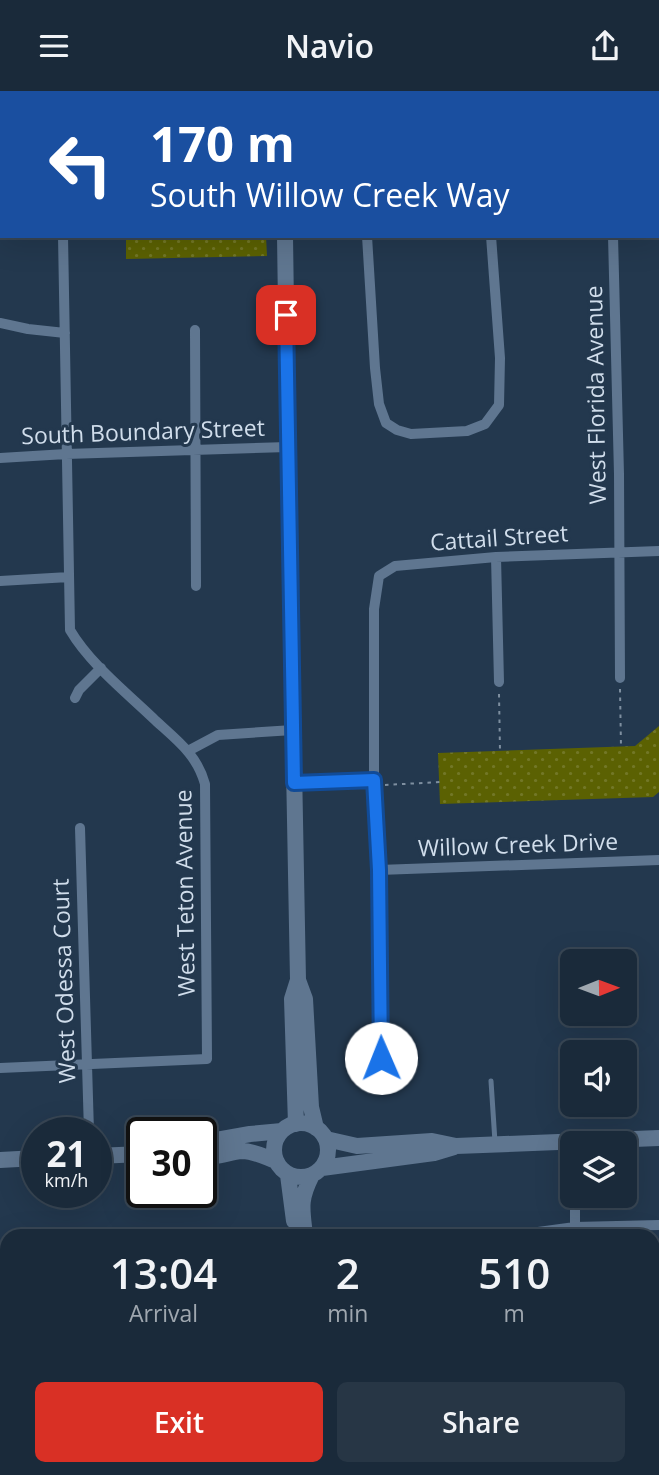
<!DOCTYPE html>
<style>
:root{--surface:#1a2a3a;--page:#273645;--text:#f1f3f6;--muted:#9fa7af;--line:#384654;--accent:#d93025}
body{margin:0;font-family:"Open Sans",sans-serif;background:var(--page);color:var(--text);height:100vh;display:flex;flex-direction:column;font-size:26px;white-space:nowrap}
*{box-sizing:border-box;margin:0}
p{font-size:23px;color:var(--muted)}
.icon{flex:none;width:38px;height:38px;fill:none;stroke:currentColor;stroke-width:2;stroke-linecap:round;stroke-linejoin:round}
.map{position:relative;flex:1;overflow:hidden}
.panel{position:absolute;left:0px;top:1138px;width:660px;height:247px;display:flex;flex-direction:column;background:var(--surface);border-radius:21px 21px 0 0;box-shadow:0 7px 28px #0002,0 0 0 2px var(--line)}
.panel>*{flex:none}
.guide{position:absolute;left:0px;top:0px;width:660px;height:147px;box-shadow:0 7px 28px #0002,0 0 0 2px var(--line);background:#1a4fa0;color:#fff;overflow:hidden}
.needle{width:46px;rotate:89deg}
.tools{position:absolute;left:560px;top:858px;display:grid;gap:14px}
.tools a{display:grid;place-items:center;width:77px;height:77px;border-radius:10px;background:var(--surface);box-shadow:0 7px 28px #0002,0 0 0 2px var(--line);font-size:35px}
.speed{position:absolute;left:21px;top:1026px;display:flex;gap:14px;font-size:35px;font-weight:700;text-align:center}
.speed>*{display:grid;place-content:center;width:91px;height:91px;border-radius:50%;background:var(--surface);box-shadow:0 7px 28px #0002,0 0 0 2px var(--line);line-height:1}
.speed small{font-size:18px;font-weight:400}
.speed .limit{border:4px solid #111;border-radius:10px;background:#fff;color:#111}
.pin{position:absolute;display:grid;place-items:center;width:60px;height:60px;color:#fff;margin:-30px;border-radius:14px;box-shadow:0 4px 10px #0006}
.me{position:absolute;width:77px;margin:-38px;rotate:359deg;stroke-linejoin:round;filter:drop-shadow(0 0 5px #0008)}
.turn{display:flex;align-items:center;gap:24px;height:147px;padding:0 35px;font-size:32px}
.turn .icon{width:91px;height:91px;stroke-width:2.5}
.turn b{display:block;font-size:49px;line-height:60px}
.eta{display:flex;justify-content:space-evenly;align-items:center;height:119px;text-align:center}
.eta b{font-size:42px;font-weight:600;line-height:49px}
.primary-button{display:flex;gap:14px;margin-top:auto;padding:14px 35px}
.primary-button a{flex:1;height:80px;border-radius:10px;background:var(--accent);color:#fff;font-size:28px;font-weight:600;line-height:80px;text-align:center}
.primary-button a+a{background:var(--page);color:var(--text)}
header{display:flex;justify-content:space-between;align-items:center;height:91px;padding:0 35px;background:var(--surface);font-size:32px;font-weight:600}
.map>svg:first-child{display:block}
.park{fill:url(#park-dots)}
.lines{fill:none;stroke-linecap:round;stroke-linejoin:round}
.path{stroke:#7e8fa0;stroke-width:2;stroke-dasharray:3.5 5;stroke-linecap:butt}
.lane{stroke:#5f7690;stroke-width:5}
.street{stroke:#5f7690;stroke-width:10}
.secondary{stroke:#5f7690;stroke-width:16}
.route-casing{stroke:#114b97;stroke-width:18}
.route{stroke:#1a73e8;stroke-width:12}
.labels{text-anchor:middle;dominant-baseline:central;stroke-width:6;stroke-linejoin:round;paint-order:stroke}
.street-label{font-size:23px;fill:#d0ddeb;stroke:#23384e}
</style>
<header><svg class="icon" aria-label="menu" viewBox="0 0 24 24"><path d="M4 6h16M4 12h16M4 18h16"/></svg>Navio<svg class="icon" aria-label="share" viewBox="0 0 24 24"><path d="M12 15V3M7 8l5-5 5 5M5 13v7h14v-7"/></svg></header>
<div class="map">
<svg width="659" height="1384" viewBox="0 0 659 1384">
<defs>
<pattern id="park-dots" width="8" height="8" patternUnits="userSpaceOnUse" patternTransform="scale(1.75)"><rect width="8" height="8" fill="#5b6102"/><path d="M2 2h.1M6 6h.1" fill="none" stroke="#727727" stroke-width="1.8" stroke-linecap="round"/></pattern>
</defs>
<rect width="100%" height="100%" fill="#23384e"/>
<path class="park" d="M 123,0 L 263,0 L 264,2 L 123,2 Z
M 126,145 L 266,145 L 267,165 L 126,168 Z
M 659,635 L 659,701 L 653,706 L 440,713 L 438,662 L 635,655 Z"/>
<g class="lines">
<path class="path" d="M 620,598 L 621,656
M 499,603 L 500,660
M 385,694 L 440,691"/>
<path class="lane" d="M 491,990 L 495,1051"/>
<path class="street" d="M 60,0 L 60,2
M 363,0 L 363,2
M 484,0 L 484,2
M 610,0 L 610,2
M 658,60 L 659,60
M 367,145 L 375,277 L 379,313 L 386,332 L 397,339 L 411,343 L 467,340 L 485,333 L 499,314 L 500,267 L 491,145
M 613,145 L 619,383 L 620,587
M 0,232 L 28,238 L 65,242
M 195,239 L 196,495
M 0,367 L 66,363 L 288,356
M 496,466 L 499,591
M 0,490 L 69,486
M 75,607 L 79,599 L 101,577
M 188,660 L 218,644 L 293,639
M 294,692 L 374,689
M 80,737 L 89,1041
M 379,779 L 659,769
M 381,967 L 379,779 L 374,689 L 374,518 L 379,485 L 395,475 L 496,466 L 659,460
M 0,977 L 207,968 L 205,693 C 197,664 178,650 156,630 C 127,602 90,573 70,539 L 63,145
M 575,1104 L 575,1136
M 408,1144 L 516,1144 L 575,1136 L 659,1134
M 0,1233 L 7,1233
M 653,1370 L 659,1380
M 397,1377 L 397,1384
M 520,1377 L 521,1384
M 60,1384 L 60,1377"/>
<path class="secondary" d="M 283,0 L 283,2
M 285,145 L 288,356 L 298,889 L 305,908 L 311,1016 L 316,1037
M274 1059a27 27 0 1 1 54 0a27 27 0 1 1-54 0Z
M 296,1033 L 292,908 L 298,889
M 326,1048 L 357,1055 L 432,1050 L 456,1055 L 659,1047
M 201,1054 L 205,1051 L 250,1043 L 282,1040
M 201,1063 C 215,1069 227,1061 242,1060 C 254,1060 265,1066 276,1070
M 96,1065 L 142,1063
M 0,1069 L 37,1067
M 322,1077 L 434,1062 L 454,1056
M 288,1084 L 294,1130
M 305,1144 C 302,1117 299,1110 312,1084
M 303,1377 L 303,1384"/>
</g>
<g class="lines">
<g class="route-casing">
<path id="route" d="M 286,224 L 294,692 L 374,689 L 379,779 L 381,967"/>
</g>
<use href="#route" class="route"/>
</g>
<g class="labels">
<g class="street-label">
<text transform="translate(595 304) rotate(-91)">West Florida Avenue</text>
<text transform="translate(143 340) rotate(-2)">South Boundary Street</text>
<text transform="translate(499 446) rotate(-4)">Cattail Street</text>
<text transform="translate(518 753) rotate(-2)">Willow Creek Drive</text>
<text transform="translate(184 802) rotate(-91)">West Teton Avenue</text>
<text transform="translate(63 890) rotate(-92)">West Odessa Court</text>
</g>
</g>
</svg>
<div class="tools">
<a><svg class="needle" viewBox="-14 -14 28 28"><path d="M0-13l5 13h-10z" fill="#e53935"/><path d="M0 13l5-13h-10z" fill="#9fa7af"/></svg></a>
<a><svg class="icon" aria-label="sound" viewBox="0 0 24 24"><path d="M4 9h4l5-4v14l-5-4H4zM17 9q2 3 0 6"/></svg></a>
<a><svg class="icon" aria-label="layers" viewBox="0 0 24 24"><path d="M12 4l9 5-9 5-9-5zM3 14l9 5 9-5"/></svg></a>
</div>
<div class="speed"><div>21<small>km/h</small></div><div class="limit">30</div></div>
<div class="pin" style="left:286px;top:224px;background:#d93025"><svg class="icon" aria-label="arrive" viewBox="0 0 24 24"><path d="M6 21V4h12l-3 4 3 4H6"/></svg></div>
<svg class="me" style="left:381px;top:967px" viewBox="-20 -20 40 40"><circle r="19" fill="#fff"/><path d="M0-13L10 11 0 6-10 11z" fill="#1a73e8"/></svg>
<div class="guide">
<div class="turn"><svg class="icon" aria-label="left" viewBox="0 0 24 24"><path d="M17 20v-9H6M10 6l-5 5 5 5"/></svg><div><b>170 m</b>South Willow Creek Way</div></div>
</div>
<section class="panel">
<div class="eta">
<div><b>13:04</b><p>Arrival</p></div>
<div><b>2</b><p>min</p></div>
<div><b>510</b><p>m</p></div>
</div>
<div class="primary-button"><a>Exit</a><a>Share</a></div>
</section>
</div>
